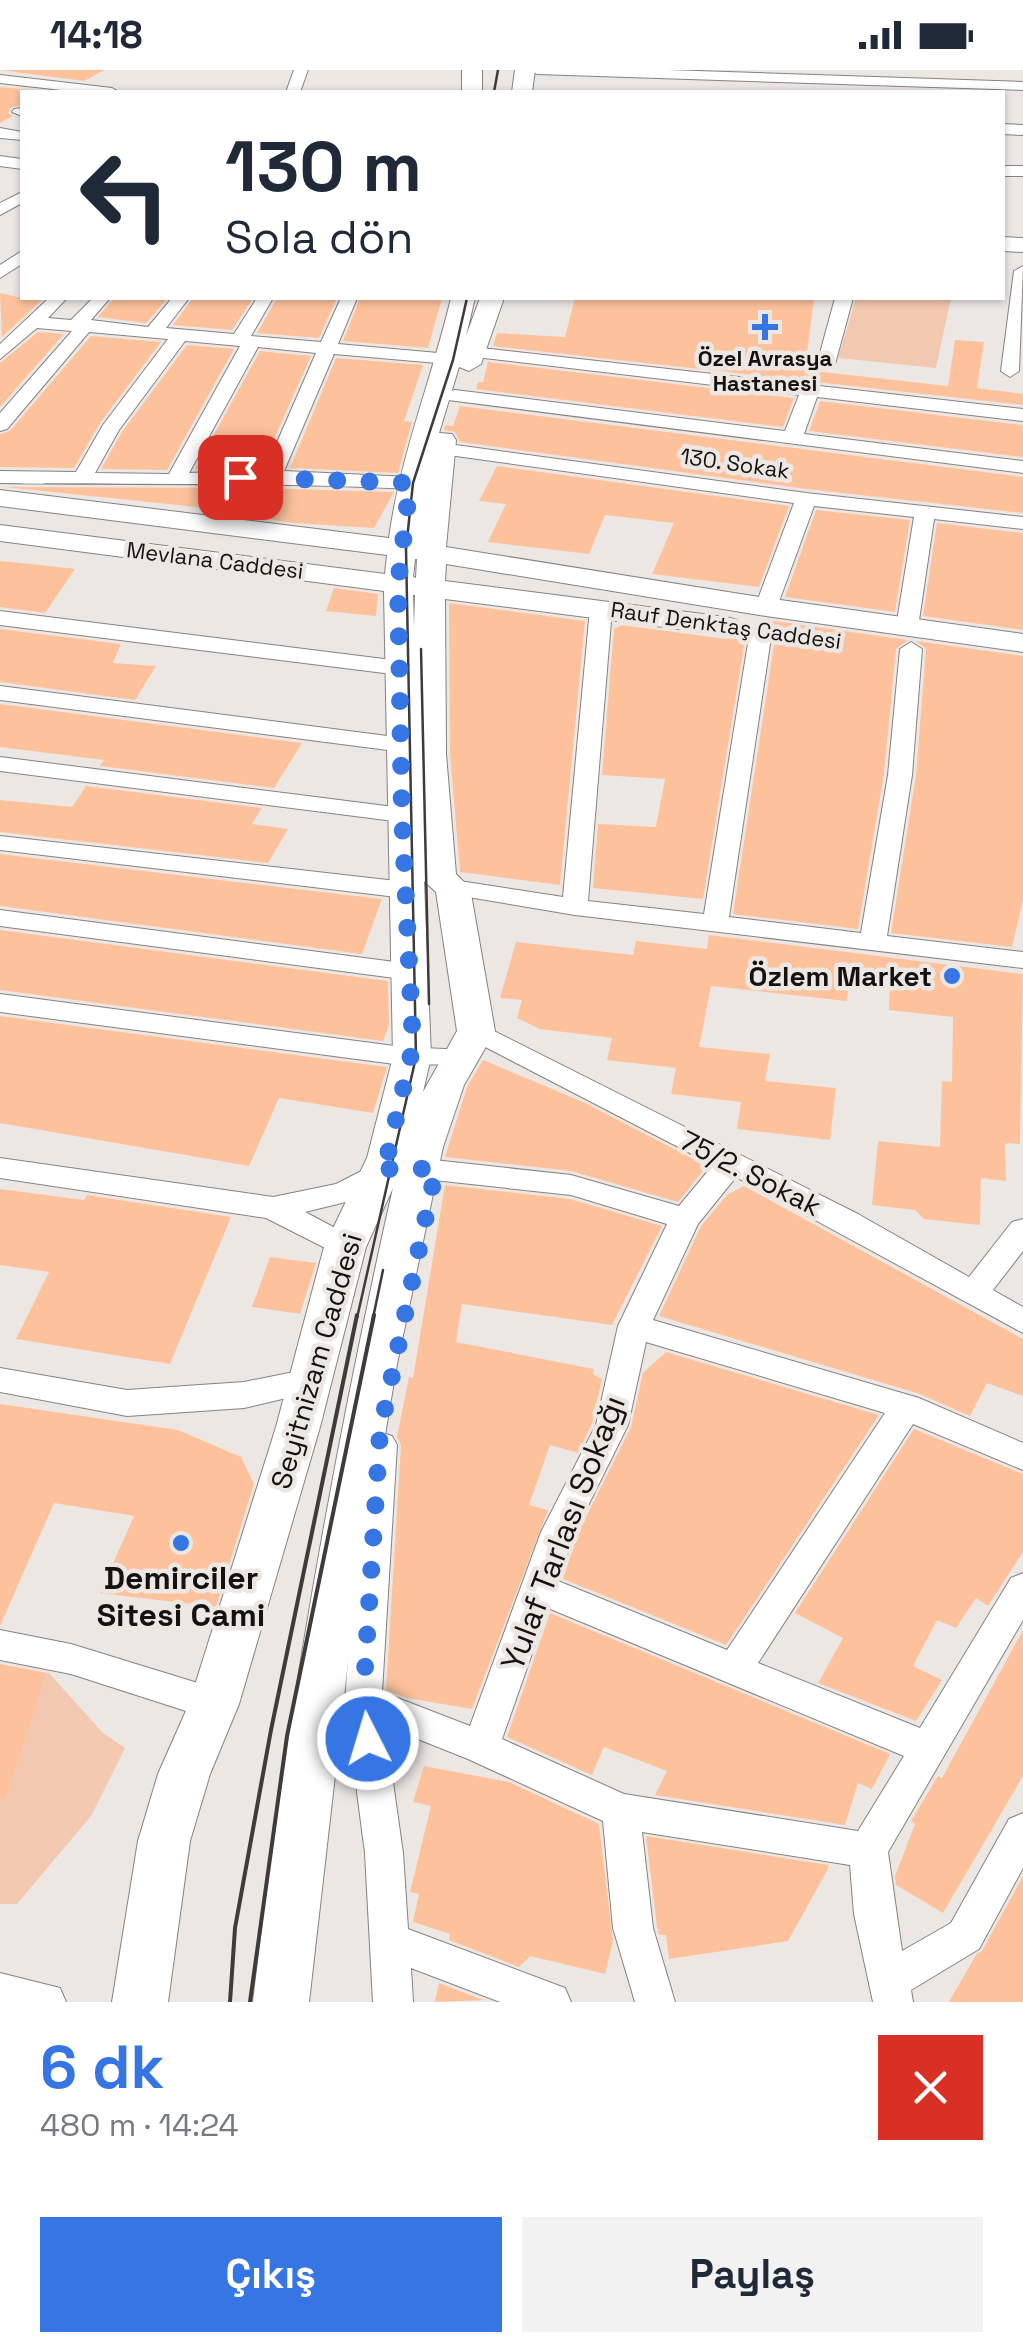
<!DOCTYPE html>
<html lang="tr">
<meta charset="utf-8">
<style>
:root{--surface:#fff;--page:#f2f2f3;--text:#1f2937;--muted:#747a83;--accent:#3675e4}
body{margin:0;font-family:"Space Grotesk",sans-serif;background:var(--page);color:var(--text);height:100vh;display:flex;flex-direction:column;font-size:38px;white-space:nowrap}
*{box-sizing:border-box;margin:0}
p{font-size:32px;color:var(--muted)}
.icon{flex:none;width:55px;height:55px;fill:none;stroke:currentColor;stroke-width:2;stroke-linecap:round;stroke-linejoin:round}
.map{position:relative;height:1932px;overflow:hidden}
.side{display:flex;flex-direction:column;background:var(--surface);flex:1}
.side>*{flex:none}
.top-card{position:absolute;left:20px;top:20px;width:985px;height:210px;border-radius:0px;box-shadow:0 2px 8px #0004;background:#fff;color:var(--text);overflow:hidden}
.pin{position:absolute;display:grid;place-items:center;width:85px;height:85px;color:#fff;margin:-42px;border-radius:20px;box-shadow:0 5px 15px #0006}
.me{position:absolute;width:110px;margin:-55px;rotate:355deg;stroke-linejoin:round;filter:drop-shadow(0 0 8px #0008)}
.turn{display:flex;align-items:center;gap:35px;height:210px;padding:0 40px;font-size:45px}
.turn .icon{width:130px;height:130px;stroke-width:2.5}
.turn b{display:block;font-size:70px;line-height:85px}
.round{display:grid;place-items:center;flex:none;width:105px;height:105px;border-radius:0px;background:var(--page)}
.head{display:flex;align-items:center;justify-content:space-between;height:170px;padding:0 40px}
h1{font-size:60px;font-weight:600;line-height:75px;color:var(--accent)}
.primary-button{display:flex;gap:20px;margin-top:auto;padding:20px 40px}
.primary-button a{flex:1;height:115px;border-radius:0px;background:var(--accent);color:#fff;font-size:40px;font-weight:600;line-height:115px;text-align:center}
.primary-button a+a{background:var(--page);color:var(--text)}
.status{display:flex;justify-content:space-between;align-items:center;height:70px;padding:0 50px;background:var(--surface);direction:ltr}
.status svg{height:28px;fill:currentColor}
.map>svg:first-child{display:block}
.green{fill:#f2c9b0}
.building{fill:#fdc29c}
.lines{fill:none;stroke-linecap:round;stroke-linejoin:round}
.street-casing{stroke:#87827f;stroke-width:2}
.secondary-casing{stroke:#87827f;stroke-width:2}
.street{fill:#fff;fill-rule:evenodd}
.secondary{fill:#fff;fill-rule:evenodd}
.tram-far1{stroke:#3e3b3a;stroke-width:2.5}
.tram{stroke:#3e3b3a;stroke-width:4}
.route{stroke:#3675e4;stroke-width:18;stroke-dasharray:0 32.4}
.poi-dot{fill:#3675e4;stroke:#ede7e4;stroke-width:4}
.labels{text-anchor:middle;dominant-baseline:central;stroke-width:9;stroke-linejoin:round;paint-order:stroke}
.far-poi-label{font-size:22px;font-weight:bold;fill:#141211;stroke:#ede7e4}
.far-street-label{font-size:22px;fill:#141211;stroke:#ede7e4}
.poi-label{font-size:28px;font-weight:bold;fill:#141211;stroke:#ede7e4;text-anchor:end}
.street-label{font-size:28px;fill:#141211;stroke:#ede7e4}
.near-street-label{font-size:32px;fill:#141211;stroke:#ede7e4}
.near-poi-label{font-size:32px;font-weight:bold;fill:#141211;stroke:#ede7e4}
</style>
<div class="status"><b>14:18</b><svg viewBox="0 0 49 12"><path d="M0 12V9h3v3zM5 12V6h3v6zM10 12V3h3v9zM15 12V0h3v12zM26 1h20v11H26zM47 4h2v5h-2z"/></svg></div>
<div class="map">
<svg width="1023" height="1932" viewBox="0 0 1023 1932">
<rect width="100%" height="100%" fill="#ede7e4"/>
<path class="green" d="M 856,228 L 951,228 L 936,298 L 838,288 Z
M 48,1602 L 103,1663 L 125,1678 L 91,1746 L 17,1834 L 0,1834 L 0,1723 Z"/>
<path class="building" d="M 0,0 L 105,0 L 84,11 Z
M 0,17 L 50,22 L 22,22 L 22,35 L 11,37 L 8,43 L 13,46 L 0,53 Z
M 0,223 L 22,228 L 44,228 L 2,267 Z
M 114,228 L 168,228 L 146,253 L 98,247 Z
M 193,228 L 253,228 L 232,260 L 173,255 Z
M 277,228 L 337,228 L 319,268 L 257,263 Z
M 360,228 L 442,228 L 428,278 L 343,271 Z
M 575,228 L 814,228 L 805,300 L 948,316 L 955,270 L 984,272 L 977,318 L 1023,324 L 1023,335 L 493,276 L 497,263 L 565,267 Z
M 38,262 L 64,264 L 0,337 L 0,293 Z
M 91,266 L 161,272 L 100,353 L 74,398 L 0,397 L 0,364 L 10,361 Z
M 187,275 L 234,279 L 167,400 L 101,399 L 122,362 Z
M 260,281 L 311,286 L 262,396 L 195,399 Z
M 336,288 L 423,295 L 404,351 L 412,352 L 398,403 L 290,398 Z
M 488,292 L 794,328 L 783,357 L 476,319 L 478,312 L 483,312 Z
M 820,331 L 1023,355 L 1023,387 L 809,361 Z
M 460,336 L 1023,407 L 1023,443 L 806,419 L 460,372 L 455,362 L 444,360 L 445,355 L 453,356 Z
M 497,396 L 789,436 L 759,517 L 652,504 L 674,453 L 605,445 L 589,484 L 488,472 L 506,434 L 479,431 Z
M 5,417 L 256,418 L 394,422 L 374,458 L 294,453 L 260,448 L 263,444 Z
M 816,440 L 910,450 L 895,542 L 785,527 Z
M 937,453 L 1023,463 L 1023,560 L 923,546 Z
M 0,491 L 32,494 L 75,499 L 45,543 L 0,537 Z
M 334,518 L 378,524 L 376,546 L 326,541 Z
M 449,533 L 585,551 L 560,815 L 460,802 L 450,684 Z
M 767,550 L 908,570 L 896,579 L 884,704 L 858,859 L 733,844 L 776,562 Z
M 622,555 L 726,569 L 746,564 L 703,829 L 593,818 L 598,754 L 656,757 L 665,709 L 602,705 L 614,559 Z
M 0,559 L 121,574 L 113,593 L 156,596 L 135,630 L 0,612 Z
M 916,571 L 1023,586 L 1023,830 L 1012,877 L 891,863 L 916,705 L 926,579 Z
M 0,634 L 302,673 L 274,718 L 100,696 L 104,690 L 0,677 Z
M 86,716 L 262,738 L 252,754 L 288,759 L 268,793 L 0,762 L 0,730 L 72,737 Z
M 0,784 L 382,829 L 362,884 L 0,836 Z
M 0,860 L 388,911 L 389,955 L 383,971 L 0,920 Z
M 709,865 L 1023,904 L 1020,1074 L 1005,1073 L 1006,1111 L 981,1108 L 980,1155 L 924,1149 L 915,1140 L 872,1135 L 878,1071 L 940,1077 L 942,1011 L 952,1012 L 953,947 L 889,940 L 890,914 L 849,910 L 847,931 L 711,916 L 699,977 L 770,984 L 765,1011 L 836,1018 L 830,1070 L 737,1059 L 741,1032 L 671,1024 L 676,998 L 607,990 L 612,968 L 540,959 L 517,948 L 522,930 L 500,928 L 516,872 L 633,885 L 636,871 L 707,879 Z
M 0,946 L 387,997 L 373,1043 L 279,1028 L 249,1096 L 0,1053 Z
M 483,990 L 583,1032 L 707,1096 L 678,1132 L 571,1101 L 445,1087 L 467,1017 Z
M 445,1115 L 570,1129 L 662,1156 L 612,1255 L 462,1234 L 456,1272 L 594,1299 L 593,1304 L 602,1309 L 592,1354 L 578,1383 L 550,1375 L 529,1435 L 548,1440 L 472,1639 L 407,1628 L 386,1620 L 401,1375 L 397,1367 L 409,1307 L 413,1308 Z
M 744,1116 L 1023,1269 L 1023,1326 L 987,1313 L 970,1346 L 920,1324 L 659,1246 L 701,1156 L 727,1125 Z
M 0,1119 L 84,1130 L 87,1125 L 231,1147 L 170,1294 L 16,1269 L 49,1202 L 0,1195 Z
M 270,1187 L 316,1193 L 300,1244 L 252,1237 Z
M 666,1282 L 879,1345 L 726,1575 L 563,1509 L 578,1463 L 631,1357 L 643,1303 Z
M 0,1334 L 178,1360 L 241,1387 L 254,1414 L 216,1537 L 100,1523 L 134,1446 L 54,1433 L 0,1556 Z
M 914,1359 L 1023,1404 L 1023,1482 L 988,1536 L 976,1528 L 956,1558 L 937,1550 L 913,1596 L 942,1610 L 916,1651 L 818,1613 L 843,1568 L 795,1543 Z
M 550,1543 L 890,1684 L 872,1719 L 858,1713 L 845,1755 L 655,1725 L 667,1701 L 604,1677 L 592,1705 L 507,1667 Z
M 1023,1560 L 1023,1706 L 943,1843 L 896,1815 L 895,1806 L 915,1754 L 911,1751 L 938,1706 L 942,1708 Z
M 0,1594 L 47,1603 L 5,1730 L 0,1729 Z
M 424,1696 L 509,1712 L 599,1754 L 613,1871 L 605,1904 L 530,1886 L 519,1897 L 449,1870 L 450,1864 L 413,1852 L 419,1824 L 410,1822 L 431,1736 L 413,1732 Z
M 646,1766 L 828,1795 L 829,1797 L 788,1871 L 669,1889 L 666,1865 L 659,1865 L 657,1857 Z
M 1023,1806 L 1023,1932 L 949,1932 L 976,1885 L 982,1881 Z
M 439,1913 L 483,1930 L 435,1932 Z"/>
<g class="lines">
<g class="street-casing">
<path id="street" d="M 294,0 L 308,0 L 300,22 L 286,22 Z
M 530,0 L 668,0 L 1023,12 L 1023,20 L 537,4 Z
M 0,5 L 112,18 L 119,22 L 79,22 L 0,13 Z
M 22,38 L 22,46 L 12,42 L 14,39 Z
M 1002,54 L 1023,55 L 1023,65 L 1002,64 Z
M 0,58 L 22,62 L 22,70 L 0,68 Z
M 0,86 L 22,89 L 22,99 L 0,96 Z
M 1002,96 L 1023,96 L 1023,106 L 1002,106 Z
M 22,122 L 22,133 L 0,145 L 0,133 Z
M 22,181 L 22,194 L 0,208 L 0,195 Z
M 1023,196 L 1019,301 L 1010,307 L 1001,301 L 1014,201 Z
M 49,228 L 67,228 L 48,248 L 71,250 L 93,228 L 110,228 L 91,250 L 148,257 L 172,228 L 189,228 L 166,258 L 234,264 L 257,228 L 273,228 L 251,266 L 321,272 L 341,228 L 357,228 L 338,274 L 449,284 L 458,289 L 449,294 L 334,284 L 284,401 L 410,407 L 420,413 L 410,419 C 273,412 137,415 0,413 L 0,401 L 76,402 L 103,355 L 168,269 L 89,262 L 7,359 L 0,361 L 0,343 L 72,261 L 37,258 L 0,289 L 0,274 ZM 185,271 L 240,276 L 169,404 L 95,403 L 119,360 ZM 258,277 L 316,283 L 265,400 L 189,403 Z
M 835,228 L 853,228 L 835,294 L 826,299 L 817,294 Z
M 473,277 L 1023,339 L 1023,351 L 817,327 L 804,364 L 1023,391 L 1023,403 L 448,330 L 448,322 L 455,320 L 785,361 L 799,325 L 467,286 L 467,278 Z
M 441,373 L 806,423 L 1023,447 L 1023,459 L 934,449 L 918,557 L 907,564 L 896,557 L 914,447 L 814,436 L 777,537 L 766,543 L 755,537 L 794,433 L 434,383 L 431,379 Z
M 601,533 L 612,539 L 588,831 L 704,844 L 750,561 L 761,554 L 772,561 L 729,847 L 861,863 L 888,705 L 900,579 L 911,572 L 922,579 L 912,705 L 887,866 L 1023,882 L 1023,898 L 575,845 L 444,823 L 440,818 L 444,813 L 453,810 L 563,827 L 590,539 Z
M 0,541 L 400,591 L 411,598 L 400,605 L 0,555 Z
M 0,616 L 403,668 L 415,675 L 403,682 L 0,630 Z
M 0,687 L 402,738 L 414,745 L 402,752 L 0,701 Z
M 0,766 L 405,812 L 418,820 L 405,828 L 0,780 Z
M 0,840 L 410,894 L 423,902 L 410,910 L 0,856 Z
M 0,924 L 402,977 L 466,980 L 470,987 L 466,994 L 402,995 L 0,942 Z
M 476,952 L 858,1144 L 969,1207 L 1012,1152 L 1023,1149 L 1023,1181 L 993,1220 L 1023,1237 L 1023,1263 L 736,1107 L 698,1154 L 653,1250 L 919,1328 L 1023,1373 L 1023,1400 L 913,1354 L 758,1593 L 920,1658 L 1011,1508 L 1023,1503 L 1023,1550 L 888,1782 L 902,1881 L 951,1853 L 1009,1749 L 1023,1743 L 1023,1798 L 979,1879 L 911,1920 L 913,1932 L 873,1932 L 854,1844 L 850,1795 L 642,1762 L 653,1858 L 675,1932 L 635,1932 L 613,1858 L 603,1751 L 468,1689 L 385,1656 L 403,1783 L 408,1859 L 565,1918 L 571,1932 L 500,1932 L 411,1898 L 413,1932 L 373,1932 L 365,1783 L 345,1631 L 363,1375 L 368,1366 L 380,1362 L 392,1366 L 397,1375 L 382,1622 L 470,1656 L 541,1462 L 596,1355 L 618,1256 L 667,1154 L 571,1125 L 406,1107 L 396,1108 L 354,1130 L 305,1142 L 356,1169 L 360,1177 L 356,1185 L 345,1188 L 266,1148 L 0,1108 L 0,1088 L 273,1127 L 336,1114 L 381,1091 L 406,1087 L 571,1105 L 679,1136 L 713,1095 L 466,967 L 462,961 L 466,955 ZM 646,1272 L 885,1343 L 727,1580 L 558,1511 L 575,1462 L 628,1355 ZM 548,1538 L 904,1686 L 858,1761 L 624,1724 L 502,1669 Z
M 0,1298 L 127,1320 L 244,1312 L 309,1299 L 320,1302 L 325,1311 L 320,1320 L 244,1338 L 127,1346 L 0,1322 Z
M 0,1560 L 71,1574 L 214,1618 L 227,1623 L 232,1634 L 227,1645 L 214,1650 L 71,1604 L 0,1590 Z
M 0,1903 L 60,1918 L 66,1932 L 0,1932 Z"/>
</g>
<g class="secondary-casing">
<path id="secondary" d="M 462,0 L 482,0 L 482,22 L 462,22 Z
M 515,0 L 535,0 L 532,22 L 512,22 Z
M 1002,167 L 1023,168 L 1023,182 L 1002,181 Z
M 451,228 L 475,228 L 466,266 L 480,228 L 504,228 L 481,294 L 469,301 L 459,297 L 439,363 L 452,364 L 456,370 L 446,477 L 766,528 L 1023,564 L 1023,582 L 766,546 L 446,494 L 445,511 L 726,547 L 737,550 L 741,556 L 737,562 L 726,565 L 445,529 L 446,684 L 456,804 L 470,818 L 495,961 L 464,1015 L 443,1077 L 397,1294 L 351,1566 L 309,1932 L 253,1932 C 285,1657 332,1388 393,1118 L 366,1177 L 320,1357 L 239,1634 L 210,1704 L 190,1771 L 168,1932 L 112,1932 L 138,1771 L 158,1704 L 189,1634 L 276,1357 L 324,1177 L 367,1088 L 393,987 L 384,521 L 0,471 L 0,455 L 385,504 L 387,485 L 0,436 L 0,420 L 389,468 C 400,386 432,309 451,228 ZM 415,489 L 417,489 L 416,508 L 413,507 ZM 413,525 L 415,525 L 414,557 ZM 424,811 L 436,822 L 457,961 L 423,1022 L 431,987 Z"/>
</g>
<use href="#street" class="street"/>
<use href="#secondary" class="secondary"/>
<path class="tram-far1" d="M 494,22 L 498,0
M 421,579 L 429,934
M 357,1248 L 416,987 L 406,479 L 413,413 L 453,290 L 467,228
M 373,1248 L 383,1200"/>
<path class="tram" d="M 230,1932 L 235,1858 L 271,1660 L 357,1245
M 250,1932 L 287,1666 L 374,1245"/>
</g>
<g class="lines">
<path class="route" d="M 240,407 L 410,413 L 398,515 L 402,745 L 413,976 L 387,1088 L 380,1102 L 392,1098 L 436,1099 L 380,1362 L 363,1631 L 368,1669"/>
</g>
<g class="poi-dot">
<path d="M760 242h10v10h10v10h-10v10h-10v-10h-10v-10h10z"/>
<circle cx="952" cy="906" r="10"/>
<circle cx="181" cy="1473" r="10"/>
</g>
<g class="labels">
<g class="far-poi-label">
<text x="765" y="288">Özel Avrasya<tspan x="765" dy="25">Hastanesi</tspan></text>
</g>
<g class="far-street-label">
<text transform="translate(735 393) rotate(8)">130. Sokak</text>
<text transform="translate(215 490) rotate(7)">Mevlana Caddesi</text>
<text transform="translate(726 555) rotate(8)">Rauf Denktaş Caddesi</text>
</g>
<g class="poi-label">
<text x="932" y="906">Özlem Market</text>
</g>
<g class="street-label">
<text transform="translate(751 1103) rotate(27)">75/2. Sokak</text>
<text transform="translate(316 1291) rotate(-74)">Seyitnizam Caddesi</text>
</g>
<g class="near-street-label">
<text transform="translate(563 1463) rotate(-69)">Yulaf Tarlası Sokağı</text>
</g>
<g class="near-poi-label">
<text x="181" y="1508">Demirciler<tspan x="181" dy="37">Sitesi Cami</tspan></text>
</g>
</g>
</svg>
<div class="pin" style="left:240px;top:407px;background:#d93025"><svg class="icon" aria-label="arrive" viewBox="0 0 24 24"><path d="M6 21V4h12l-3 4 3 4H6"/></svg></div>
<svg class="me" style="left:368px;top:1669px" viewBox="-20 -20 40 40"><circle r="17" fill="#3675e4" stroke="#fff" stroke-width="3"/><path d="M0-11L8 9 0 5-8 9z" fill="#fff"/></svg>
<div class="top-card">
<div class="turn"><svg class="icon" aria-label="left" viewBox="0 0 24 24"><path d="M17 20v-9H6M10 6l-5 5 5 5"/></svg><div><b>130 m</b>Sola dön</div></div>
</div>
</div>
<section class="side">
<div class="head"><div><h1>6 dk</h1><p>480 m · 14:24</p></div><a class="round" style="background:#d93025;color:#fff"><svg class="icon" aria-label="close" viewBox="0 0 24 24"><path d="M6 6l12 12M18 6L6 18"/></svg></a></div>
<div class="primary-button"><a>Çıkış</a><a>Paylaş</a></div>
</section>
